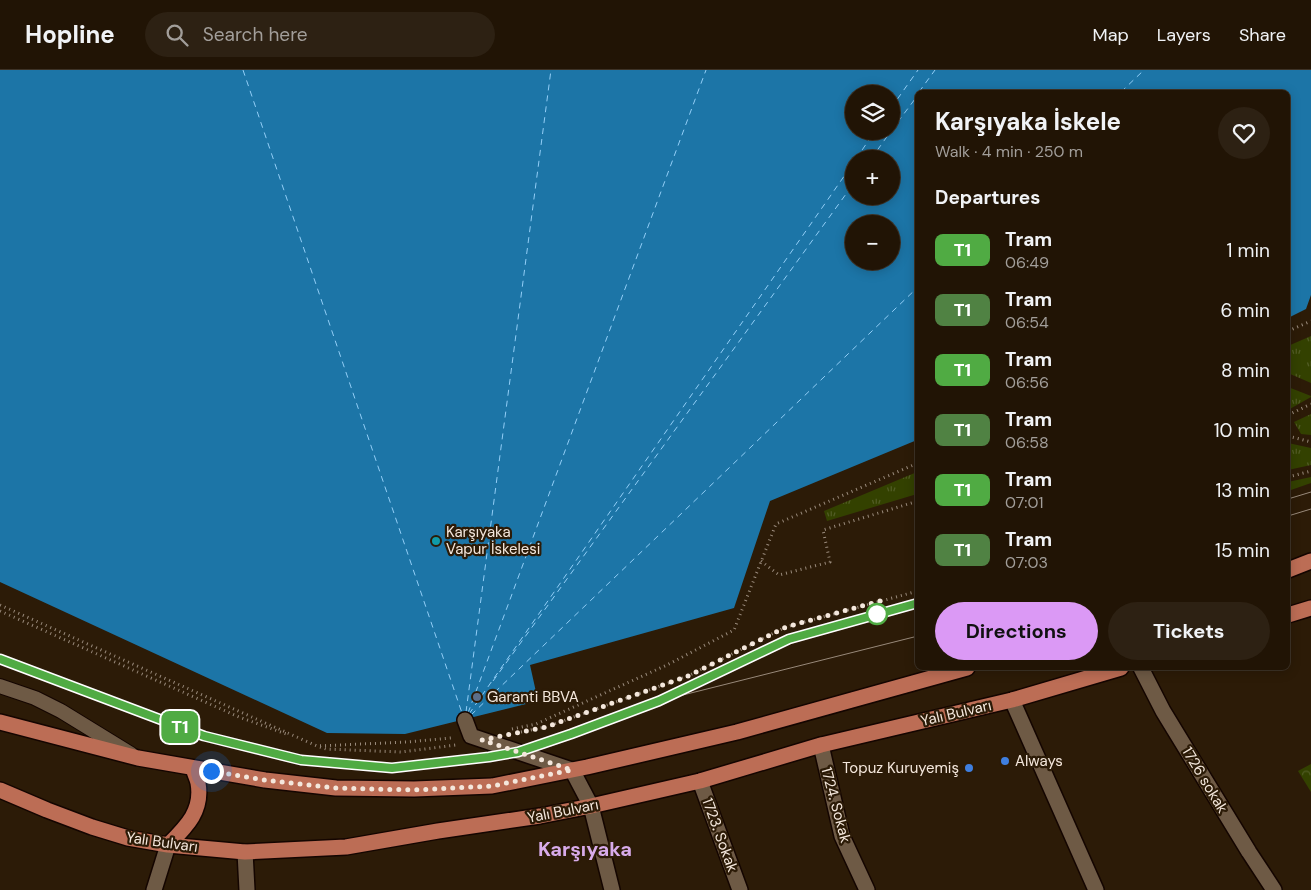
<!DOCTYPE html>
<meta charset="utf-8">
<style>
body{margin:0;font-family:"DM Sans",sans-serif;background:#2d2113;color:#f1f3f6;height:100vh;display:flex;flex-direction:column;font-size:19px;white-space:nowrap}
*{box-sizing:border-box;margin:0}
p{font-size:16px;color:#a29e9a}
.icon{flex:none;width:28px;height:28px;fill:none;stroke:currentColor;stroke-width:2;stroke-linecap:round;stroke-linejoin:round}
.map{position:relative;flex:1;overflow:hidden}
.side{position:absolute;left:915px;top:20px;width:375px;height:580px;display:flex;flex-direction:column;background:#211405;border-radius:8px;box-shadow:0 2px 12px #0003,0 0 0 1px #3e3327}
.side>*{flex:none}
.badge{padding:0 10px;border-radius:8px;font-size:18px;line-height:32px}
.buttons{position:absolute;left:845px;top:15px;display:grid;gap:10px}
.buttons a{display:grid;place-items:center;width:55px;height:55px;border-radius:50%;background:#211405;box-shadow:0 2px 12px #0003,0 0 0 1px #3e3327;font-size:25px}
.you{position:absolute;width:25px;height:25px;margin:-12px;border:4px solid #fff;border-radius:50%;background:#1a73e8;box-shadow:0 0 0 8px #1a73e833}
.map>.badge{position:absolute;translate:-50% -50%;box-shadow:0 0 0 2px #fff}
h2{padding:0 20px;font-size:19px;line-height:45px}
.round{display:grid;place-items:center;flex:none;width:52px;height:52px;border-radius:26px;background:#2d2113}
.headline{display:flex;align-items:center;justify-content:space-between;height:85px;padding:0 20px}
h1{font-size:24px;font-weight:700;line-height:38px}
.cta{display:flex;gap:10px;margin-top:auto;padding:10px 20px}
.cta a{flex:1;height:58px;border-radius:30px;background:#db99f5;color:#111;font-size:20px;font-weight:700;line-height:58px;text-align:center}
.cta a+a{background:#2d2113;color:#f1f3f6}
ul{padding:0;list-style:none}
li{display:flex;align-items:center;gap:15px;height:60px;padding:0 20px}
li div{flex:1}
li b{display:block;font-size:19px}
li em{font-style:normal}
li .badge{min-width:55px;font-weight:700;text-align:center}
header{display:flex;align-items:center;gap:30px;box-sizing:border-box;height:70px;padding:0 25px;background:#211405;border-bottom:1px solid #3e3327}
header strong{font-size:24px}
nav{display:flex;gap:28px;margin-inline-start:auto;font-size:18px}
.search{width:350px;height:45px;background:#2d2113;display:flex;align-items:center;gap:12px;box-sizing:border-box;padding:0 18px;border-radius:28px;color:#a29e9a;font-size:19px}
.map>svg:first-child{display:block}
</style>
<header>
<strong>Hopline</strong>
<div class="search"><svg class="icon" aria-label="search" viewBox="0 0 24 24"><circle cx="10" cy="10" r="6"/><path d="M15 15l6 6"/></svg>Search here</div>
<nav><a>Map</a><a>Layers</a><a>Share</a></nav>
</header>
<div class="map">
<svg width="1311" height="820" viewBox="0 0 1311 820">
<defs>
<pattern id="grass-tufts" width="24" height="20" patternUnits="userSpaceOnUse" patternTransform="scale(1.25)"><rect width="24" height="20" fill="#334100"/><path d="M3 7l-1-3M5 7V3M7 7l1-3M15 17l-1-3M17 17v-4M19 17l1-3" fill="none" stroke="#515c25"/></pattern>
<pattern id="park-crowns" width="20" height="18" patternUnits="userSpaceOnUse" patternTransform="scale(1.25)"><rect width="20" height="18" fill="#334100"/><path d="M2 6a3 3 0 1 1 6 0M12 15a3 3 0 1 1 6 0" fill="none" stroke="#515c25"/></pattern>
</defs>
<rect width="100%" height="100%" fill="#2c1b07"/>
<path fill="url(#grass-tufts)" d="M1311 266V313L1288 303V276Z
M1288 317 1311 326V327L1288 340Z
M1311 344V365L1301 364 1294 352Z
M1288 373 1311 378V395L1288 400Z
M917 402V424L827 451 824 441Z
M1311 407V413L1288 421V412Z"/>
<path fill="url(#park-crowns)" d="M1311 694V722L1298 701Z"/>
<path fill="#1c75a7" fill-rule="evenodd" d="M0 0H1311V225L1306 239 1288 248V22H918L917 370 770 431 734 538 530 595 538 631 405 664 327 663 0 512ZM854 24H891V61H854ZM854 89H891V126H854ZM854 154H891V191H854Z"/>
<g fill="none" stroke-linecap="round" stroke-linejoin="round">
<path stroke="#92cef7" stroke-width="1" stroke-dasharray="6 5" stroke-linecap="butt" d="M243 0 462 643
M919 22 935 0
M1121 22 1144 0
M891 38 918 0
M891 61 918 25
M856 89 875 61
M871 89 891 61
M493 611 854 113
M466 642 551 0
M468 643 706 0
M469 644 854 92
M471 645 918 217"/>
<defs>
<path id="lane" d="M0 616 35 628 61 641 131 684"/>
<path id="street" d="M1141 598 1163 641 1249 782 1274 820
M1012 630 1096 820
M465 650 471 666 572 700 591 736 612 820
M821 675 842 766 867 820
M700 711 740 820
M245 782 247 820
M154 820 168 775"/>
<path id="primary" d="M1288 500 1311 491
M1288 545 1311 538
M0 652 138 688 265 710 336 718 414 719 492 716 587 697 737 662 967 598
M0 720 47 740 92 757 128 768 168 775 245 782 346 777 438 761 540 746 591 736 700 711 821 675 1012 630 1121 598
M168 775C186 757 203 741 198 713 197 708 194 703 193 698"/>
</defs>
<use href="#lane" stroke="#140500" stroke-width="16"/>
<use href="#street" stroke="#140500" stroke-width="18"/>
<use href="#primary" stroke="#140500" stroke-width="18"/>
<path stroke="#9a8b7c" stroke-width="3" stroke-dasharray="1 4" stroke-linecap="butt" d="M1288 261 1311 251
M1288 345 1311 334
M1288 366 1311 372
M1288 407 1311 401
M761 491 779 505 830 492 823 460 918 431
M0 535 317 676 407 672 451 668
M0 541 239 647 289 665
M512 659 536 654 667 595 734 560 776 454 918 393
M521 662 546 657 688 606 786 557 918 521
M320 677 326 679 401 682 456 675"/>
<use href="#lane" stroke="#6e5a45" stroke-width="14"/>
<use href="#street" stroke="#6e5a45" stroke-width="15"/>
<use href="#primary" stroke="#bc6d55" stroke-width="15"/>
<path stroke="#98897a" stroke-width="1" d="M1288 429 1311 422
M1288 446 1311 439
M0 589 204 666 301 690 392 698 489 687 518 682 571 664 659 631 789 569 918 533
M683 625 918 566"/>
</g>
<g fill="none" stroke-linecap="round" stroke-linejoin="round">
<defs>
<path id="line" d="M0 589 204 666 301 690 392 698 489 687 518 682 571 664 659 631 789 569 918 533"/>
</defs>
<use href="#line" stroke="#fff" stroke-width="11"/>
<use href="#line" stroke="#50ab43" stroke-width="8"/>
<path stroke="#f4e7dc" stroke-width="5" stroke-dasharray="0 9" d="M211 701 265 710 336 718 414 720 492 716 572 700 482 670 546 657 688 606 786 557 880 531 877 544"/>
</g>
<circle fill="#0f9aa8" stroke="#2c1b07" stroke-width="2" cx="436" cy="471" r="5"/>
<circle fill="#fff" stroke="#50ab43" stroke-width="2.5" cx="877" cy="544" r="10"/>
<circle fill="#5c6f8a" stroke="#2c1b07" stroke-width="2" cx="477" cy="627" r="5"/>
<g fill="#3f7fe0" stroke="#2c1b07" stroke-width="2">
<circle cx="1005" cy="691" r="5"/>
<circle cx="969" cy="698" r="5"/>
</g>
<g text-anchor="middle" stroke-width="4.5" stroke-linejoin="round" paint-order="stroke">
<g font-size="15" fill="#f4e7dc" stroke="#2c1b07" text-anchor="start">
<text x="446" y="467">Karşıyaka<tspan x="446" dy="17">Vapur İskelesi</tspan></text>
<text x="487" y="632">Garanti BBVA</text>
<text x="1015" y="696">Always</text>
<text x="959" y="703" text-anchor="end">Topuz Kuruyemiş</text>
</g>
<g font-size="15" fill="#f4e7dc" stroke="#2c1b07">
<text transform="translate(956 643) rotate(-13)" y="5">Yalı Bulvarı</text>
<text transform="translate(1205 710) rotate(59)" y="5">1726 sokak</text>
<text transform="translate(836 735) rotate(75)" y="5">1724. Sokak</text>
<text transform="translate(563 741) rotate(-11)" y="5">Yalı Bulvarı</text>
<text transform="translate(720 765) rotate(70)" y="5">1723. Sokak</text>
<text transform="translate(162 772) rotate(8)" y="5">Yalı Bulvarı</text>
</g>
<g font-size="20" font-weight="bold" fill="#d8abea" stroke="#2c1b07">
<text x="585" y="786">Karşıyaka</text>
</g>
</g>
</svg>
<div class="buttons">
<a><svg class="icon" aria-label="layers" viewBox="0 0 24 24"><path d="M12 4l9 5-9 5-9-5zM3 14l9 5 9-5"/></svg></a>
<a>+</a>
<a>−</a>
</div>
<div class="you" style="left:211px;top:701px"></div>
<b class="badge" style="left:180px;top:657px;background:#50ab43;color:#fff">T1</b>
<section class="side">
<div class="headline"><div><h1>Karşıyaka İskele</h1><p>Walk · 4 min · 250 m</p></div><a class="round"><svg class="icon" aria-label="heart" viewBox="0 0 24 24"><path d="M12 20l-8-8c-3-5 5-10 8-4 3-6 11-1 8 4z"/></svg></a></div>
<h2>Departures</h2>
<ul>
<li><span class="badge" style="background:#50ab43;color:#fff">T1</span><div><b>Tram</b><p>06:49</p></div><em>1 min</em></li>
<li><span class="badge" style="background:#508243;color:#fff">T1</span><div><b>Tram</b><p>06:54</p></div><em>6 min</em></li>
<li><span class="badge" style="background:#50ab43;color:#fff">T1</span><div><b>Tram</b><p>06:56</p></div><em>8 min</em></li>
<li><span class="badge" style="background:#508243;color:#fff">T1</span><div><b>Tram</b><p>06:58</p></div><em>10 min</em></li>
<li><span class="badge" style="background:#50ab43;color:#fff">T1</span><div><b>Tram</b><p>07:01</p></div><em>13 min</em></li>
<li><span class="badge" style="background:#508243;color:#fff">T1</span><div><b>Tram</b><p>07:03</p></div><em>15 min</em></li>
</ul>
<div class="cta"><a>Directions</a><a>Tickets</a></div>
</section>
</div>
